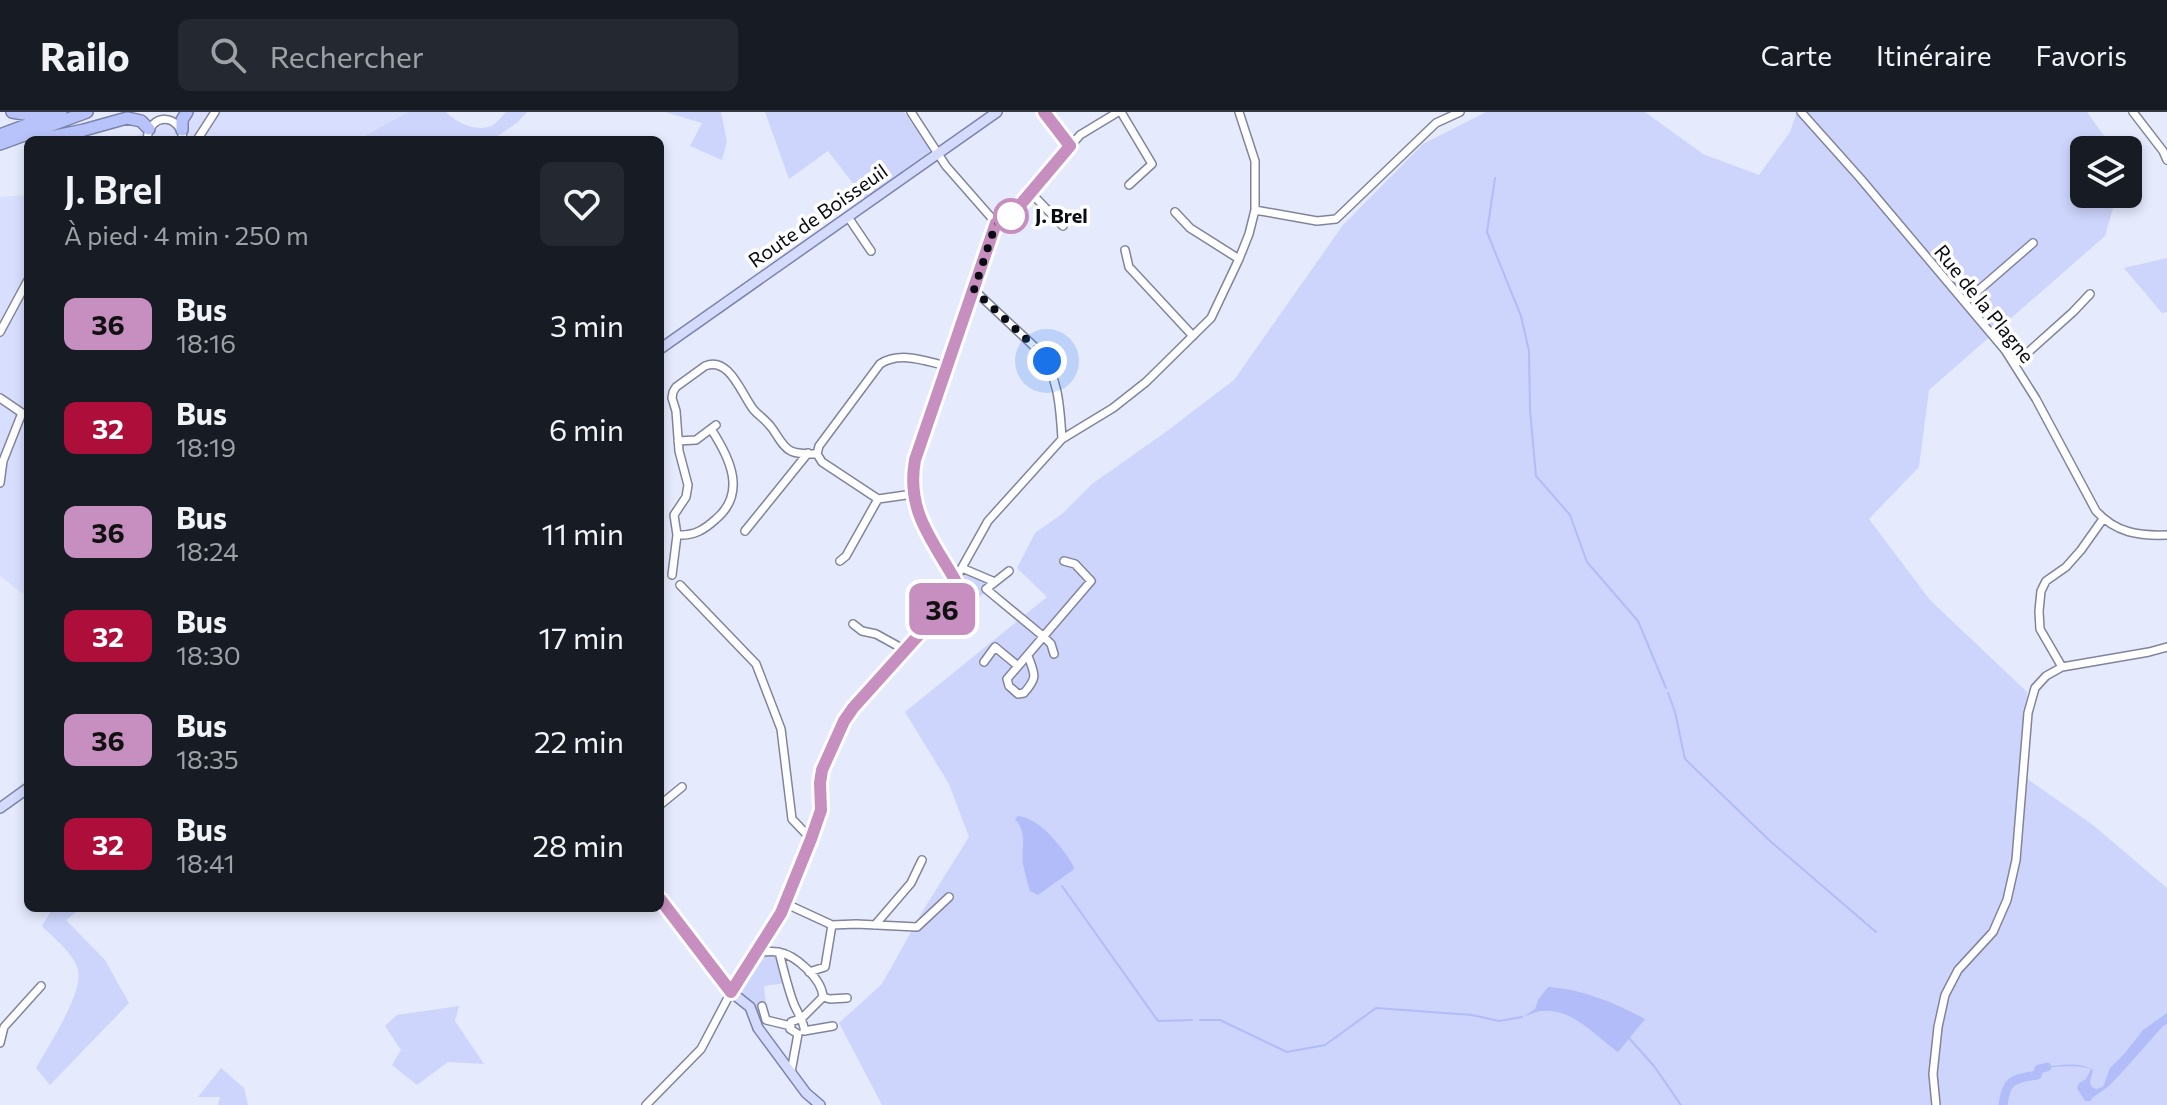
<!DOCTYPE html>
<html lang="fr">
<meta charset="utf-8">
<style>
body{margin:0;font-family:Commissioner,sans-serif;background:#242831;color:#f1f3f6;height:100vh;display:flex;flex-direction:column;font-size:30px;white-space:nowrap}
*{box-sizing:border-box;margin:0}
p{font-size:26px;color:#9ea1a6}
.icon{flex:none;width:44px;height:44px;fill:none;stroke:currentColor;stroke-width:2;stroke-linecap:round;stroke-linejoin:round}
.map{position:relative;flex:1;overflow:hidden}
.sheet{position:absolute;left:24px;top:24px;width:640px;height:776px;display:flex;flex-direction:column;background:#171b24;border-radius:12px;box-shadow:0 4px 12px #0003}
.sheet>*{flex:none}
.badge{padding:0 16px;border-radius:12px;font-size:28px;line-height:52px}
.controls{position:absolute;left:2070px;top:24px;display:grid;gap:16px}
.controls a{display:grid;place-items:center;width:72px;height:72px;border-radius:12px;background:#171b24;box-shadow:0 4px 12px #0003;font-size:40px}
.you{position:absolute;width:40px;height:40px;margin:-20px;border:6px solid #fff;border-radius:50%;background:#1a73e8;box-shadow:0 0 0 12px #1a73e833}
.map>.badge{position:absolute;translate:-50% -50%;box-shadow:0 0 0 4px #fff}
.round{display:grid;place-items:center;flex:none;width:84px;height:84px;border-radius:12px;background:#242831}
.summary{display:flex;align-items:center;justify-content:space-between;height:136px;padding:0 40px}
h1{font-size:38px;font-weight:600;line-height:60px}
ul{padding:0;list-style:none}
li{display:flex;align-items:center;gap:24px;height:104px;padding:0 40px}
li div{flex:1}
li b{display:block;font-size:30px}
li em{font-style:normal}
li .badge{min-width:88px;font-weight:700;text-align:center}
header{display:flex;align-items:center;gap:48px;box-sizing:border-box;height:112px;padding:0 40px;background:#171b24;border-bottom:2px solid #363941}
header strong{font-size:38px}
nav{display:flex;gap:44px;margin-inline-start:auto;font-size:28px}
.search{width:560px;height:72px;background:#242831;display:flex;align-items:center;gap:20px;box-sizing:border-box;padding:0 28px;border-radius:12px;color:#9ea1a6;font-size:30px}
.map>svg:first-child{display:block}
</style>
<header>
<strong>Railo</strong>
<div class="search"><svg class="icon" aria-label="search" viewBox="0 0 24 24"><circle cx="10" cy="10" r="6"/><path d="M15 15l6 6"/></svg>Rechercher</div>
<nav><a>Carte</a><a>Itinéraire</a><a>Favoris</a></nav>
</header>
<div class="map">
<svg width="2167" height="993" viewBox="0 0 2167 993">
<rect width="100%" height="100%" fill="#e5eafd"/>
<path fill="#d8defe" d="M191 0H408L357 28H127Z
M28 83V486L0 464V85Z"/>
<path fill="#cdd5fd" d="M408 0H446C457 11 475 20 491 14 496 12 502 4 506 0H527L518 10 492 28H357Z
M665 0H721L727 30 722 48 690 34 702 11Z
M765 0H904C913 14 924 24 930 39L865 87 828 39 789 67Z
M1486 0H1645L1703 42 1759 63 1790 20 1797 0H2087L2109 31 2111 38H2084V82H2117L2105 124 1929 278 1919 355 1869 407 1930 488 2027 580 2023 664 2093 713 2167 776V993H882L839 911 882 872 922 800 969 725 949 672 905 600 1047 485 1017 456 1035 421 1062 402 1092 372 1163 322 1234 268 1343 113 1423 32Z
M2167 146V200L2162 201 2124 156Z
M970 462 994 473 953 507 942 502 964 463Z
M53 796H81L66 808 105 848 129 891 50 973 36 956C48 935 84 880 78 858 74 841 53 826 42 814Z
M775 843 778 845 786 871 764 874 766 892 760 894 763 912H759L737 881V877L748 861 750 862 761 844Z
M459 894 455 909 484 952 448 950 417 973 392 953 401 938 385 914 397 903Z
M221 956 244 976 248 993H218L220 985H198Z"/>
<path fill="#b1bcf8" d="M1018 704C1040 706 1064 737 1074 755L1073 758 1038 783 1030 779C1027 770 1025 761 1023 752 1021 734 1028 722 1015 707Z
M1548 875C1583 877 1614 891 1645 907L1618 940C1595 924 1572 895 1541 899 1535 900 1528 903 1523 905L1535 897 1538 888Z
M2167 901V912L2163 914 2124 958 2109 974 2092 986 2091 989H2085L2077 976 2079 971 2086 967 2091 957C2079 953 2055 954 2042 957L2041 966C2022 966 2004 967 2007 991L2003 993C2006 967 2014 967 2037 963L2041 956C2057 953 2080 949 2093 958L2090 970 2092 975 2096 977 2103 975 2110 956 2125 941 2143 918Z"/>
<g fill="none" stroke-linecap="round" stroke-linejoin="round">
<path stroke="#b1bcf8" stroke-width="2" d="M1495 66 1487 120 1521 204 1529 239 1530 298 1536 364 1570 403 1587 450 1638 509 1666 576
M1668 581 1675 600 1685 647 1769 728 1876 820
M1062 774 1158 909 1192 908
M1200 908H1220L1287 940 1325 933 1376 896 1472 903 1499 909 1522 905
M1628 925 1654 954 1681 993"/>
<path stroke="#b1bcf8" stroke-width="9" d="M2003 993C2006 967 2014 967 2037 963L2039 957 2047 955"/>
<defs>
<path id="minor" d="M911 0 946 54 996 111
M1044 0 1070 34
M1121 0 1152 52 1129 73
M1801 0 1860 66 2005 238 2036 287 2096 399C2116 421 2139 424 2167 423
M2133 0 2163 39 2167 48
M147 28C149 0 181 1 183 28
M197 28 215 0
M1031 81 1063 114
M1255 98 1317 109 1336 107 1436 11 1460 0
M1175 100 1190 116 1239 147
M848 105 871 139
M1125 138 1129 155 1193 224
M974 178 1039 239C1059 265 1060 296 1062 327
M1965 190 2033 131
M0 220 28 168
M2015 252 2073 200 2090 182
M0 286 22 301
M678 329 696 328 716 313
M0 371 3 349 22 301
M913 382 878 387 822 350 817 342 819 334 880 252C900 239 925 249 947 254
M745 419 808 341
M677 423C694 424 704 418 716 407 747 381 730 346 711 317
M840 449 846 444 878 387
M962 456 995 470 1009 459
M672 463 677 423 674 403 686 385 688 373 679 339 676 299 672 286 673 280 676 275 705 254C729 244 741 281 753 297 758 303 766 308 771 315 777 322 782 335 791 339 799 343 809 341 817 342
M955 468C939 440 913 407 912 374 912 365 913 357 915 348L996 111 1010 105 1080 23 1118 0
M995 470 986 477 1044 525 1051 532 1054 542
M680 473 756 552 781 617 792 707 811 727
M853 512 862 519 876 522 905 538
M1028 544C1035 563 1038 565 1024 581L1018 582 1009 574 1007 567 1091 469 1075 452 1064 449
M984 550 995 535 1018 554
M2062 555 2040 517 2039 499 2041 479 2046 469 2066 455 2081 438 2103 407
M660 693 682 675
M784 794 793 795 832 813 856 812 917 815 949 785
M875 813 911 771 922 748
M758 840C765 840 772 839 778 840 796 843 822 867 823 885
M779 840C783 856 787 872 792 887 796 900 802 904 805 919
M809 860 825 855 832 813
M823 885 830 887 847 886
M762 894 766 908 791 914
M804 919 833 914
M798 922 790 917 791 910 802 906 823 885
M0 931 4 915 41 874
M791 960 798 922
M646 993 701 937 731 880 781 801 811 727 821 698 820 671 822 658 844 609 853 596 943 496 955 468 988 409 1062 327 1113 296 1146 270 1211 206 1239 147 1249 122 1255 98V49L1239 0
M1936 993 1933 962 1938 915 1945 883 1958 858 1993 820 2007 788 2016 748 2028 601 2035 576 2046 564 2062 555 2149 540 2167 535"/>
<path id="major" d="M660 237 997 0
M0 696 28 676
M660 787 731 880 750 895 758 916 806 981 820 993"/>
<path id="highway" d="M12 0 24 2 42 0
M182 18V8L187 0
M0 23 61 0
M36 28 84 18 127 6 141 9 149 17
M0 32 87 0"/>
</defs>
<use href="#minor" stroke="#80859b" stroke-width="10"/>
<use href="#major" stroke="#7b83aa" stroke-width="12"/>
<use href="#highway" stroke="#7b83aa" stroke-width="14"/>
<use href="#minor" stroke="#fff" stroke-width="7"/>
<use href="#major" stroke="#d4dbfd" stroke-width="9"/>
<use href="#highway" stroke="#b8c3fb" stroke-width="11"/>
</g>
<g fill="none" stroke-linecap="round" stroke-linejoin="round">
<defs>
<path id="line" d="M660 787 731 880 781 801 811 727 821 698 820 671 822 658 844 609 853 596 943 496 955 468C931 426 906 398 915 348L996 111 1010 105 1070 34 1044 0"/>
</defs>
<use href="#line" stroke="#fff" stroke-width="18"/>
<use href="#line" stroke="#c78fbf" stroke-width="12"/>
<path stroke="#0a0c13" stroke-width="8" stroke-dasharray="0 14.4" d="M1011 104 996 111 974 178 1039 239 1047 249"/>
</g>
<circle fill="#fff" stroke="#c78fbf" stroke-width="4" cx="1011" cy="104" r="16"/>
<g text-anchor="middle" stroke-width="7" stroke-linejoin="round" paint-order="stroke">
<g font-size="20" fill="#0a0c13" stroke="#fff">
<text transform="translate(818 104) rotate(-35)" y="7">Route de Boisseuil</text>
<text transform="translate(1984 192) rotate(51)" y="7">Rue de la Plagne</text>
</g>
<g font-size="20" font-weight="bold" fill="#0a0c13" stroke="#fff" text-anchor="start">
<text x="1035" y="111">J. Brel</text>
</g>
</g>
</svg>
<div class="controls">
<a><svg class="icon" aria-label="layers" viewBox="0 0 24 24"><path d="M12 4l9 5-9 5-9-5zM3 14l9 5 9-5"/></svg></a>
</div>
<div class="you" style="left:1047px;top:249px"></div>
<b class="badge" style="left:942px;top:497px;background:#c78fbf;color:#111">36</b>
<section class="sheet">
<div class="summary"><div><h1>J. Brel</h1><p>À pied · 4 min · 250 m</p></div><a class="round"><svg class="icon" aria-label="heart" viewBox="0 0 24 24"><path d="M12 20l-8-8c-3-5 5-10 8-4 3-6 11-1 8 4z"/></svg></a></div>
<ul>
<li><span class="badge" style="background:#c78fbf;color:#111">36</span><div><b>Bus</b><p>18:16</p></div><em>3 min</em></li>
<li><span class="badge" style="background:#ad0e3a;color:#fff">32</span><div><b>Bus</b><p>18:19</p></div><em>6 min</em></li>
<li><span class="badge" style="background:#c78fbf;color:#111">36</span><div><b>Bus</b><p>18:24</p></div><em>11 min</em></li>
<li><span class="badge" style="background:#ad0e3a;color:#fff">32</span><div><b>Bus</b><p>18:30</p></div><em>17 min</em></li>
<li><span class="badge" style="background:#c78fbf;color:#111">36</span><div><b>Bus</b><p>18:35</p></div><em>22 min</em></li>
<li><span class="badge" style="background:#ad0e3a;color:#fff">32</span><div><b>Bus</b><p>18:41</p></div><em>28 min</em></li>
</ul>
</section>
</div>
